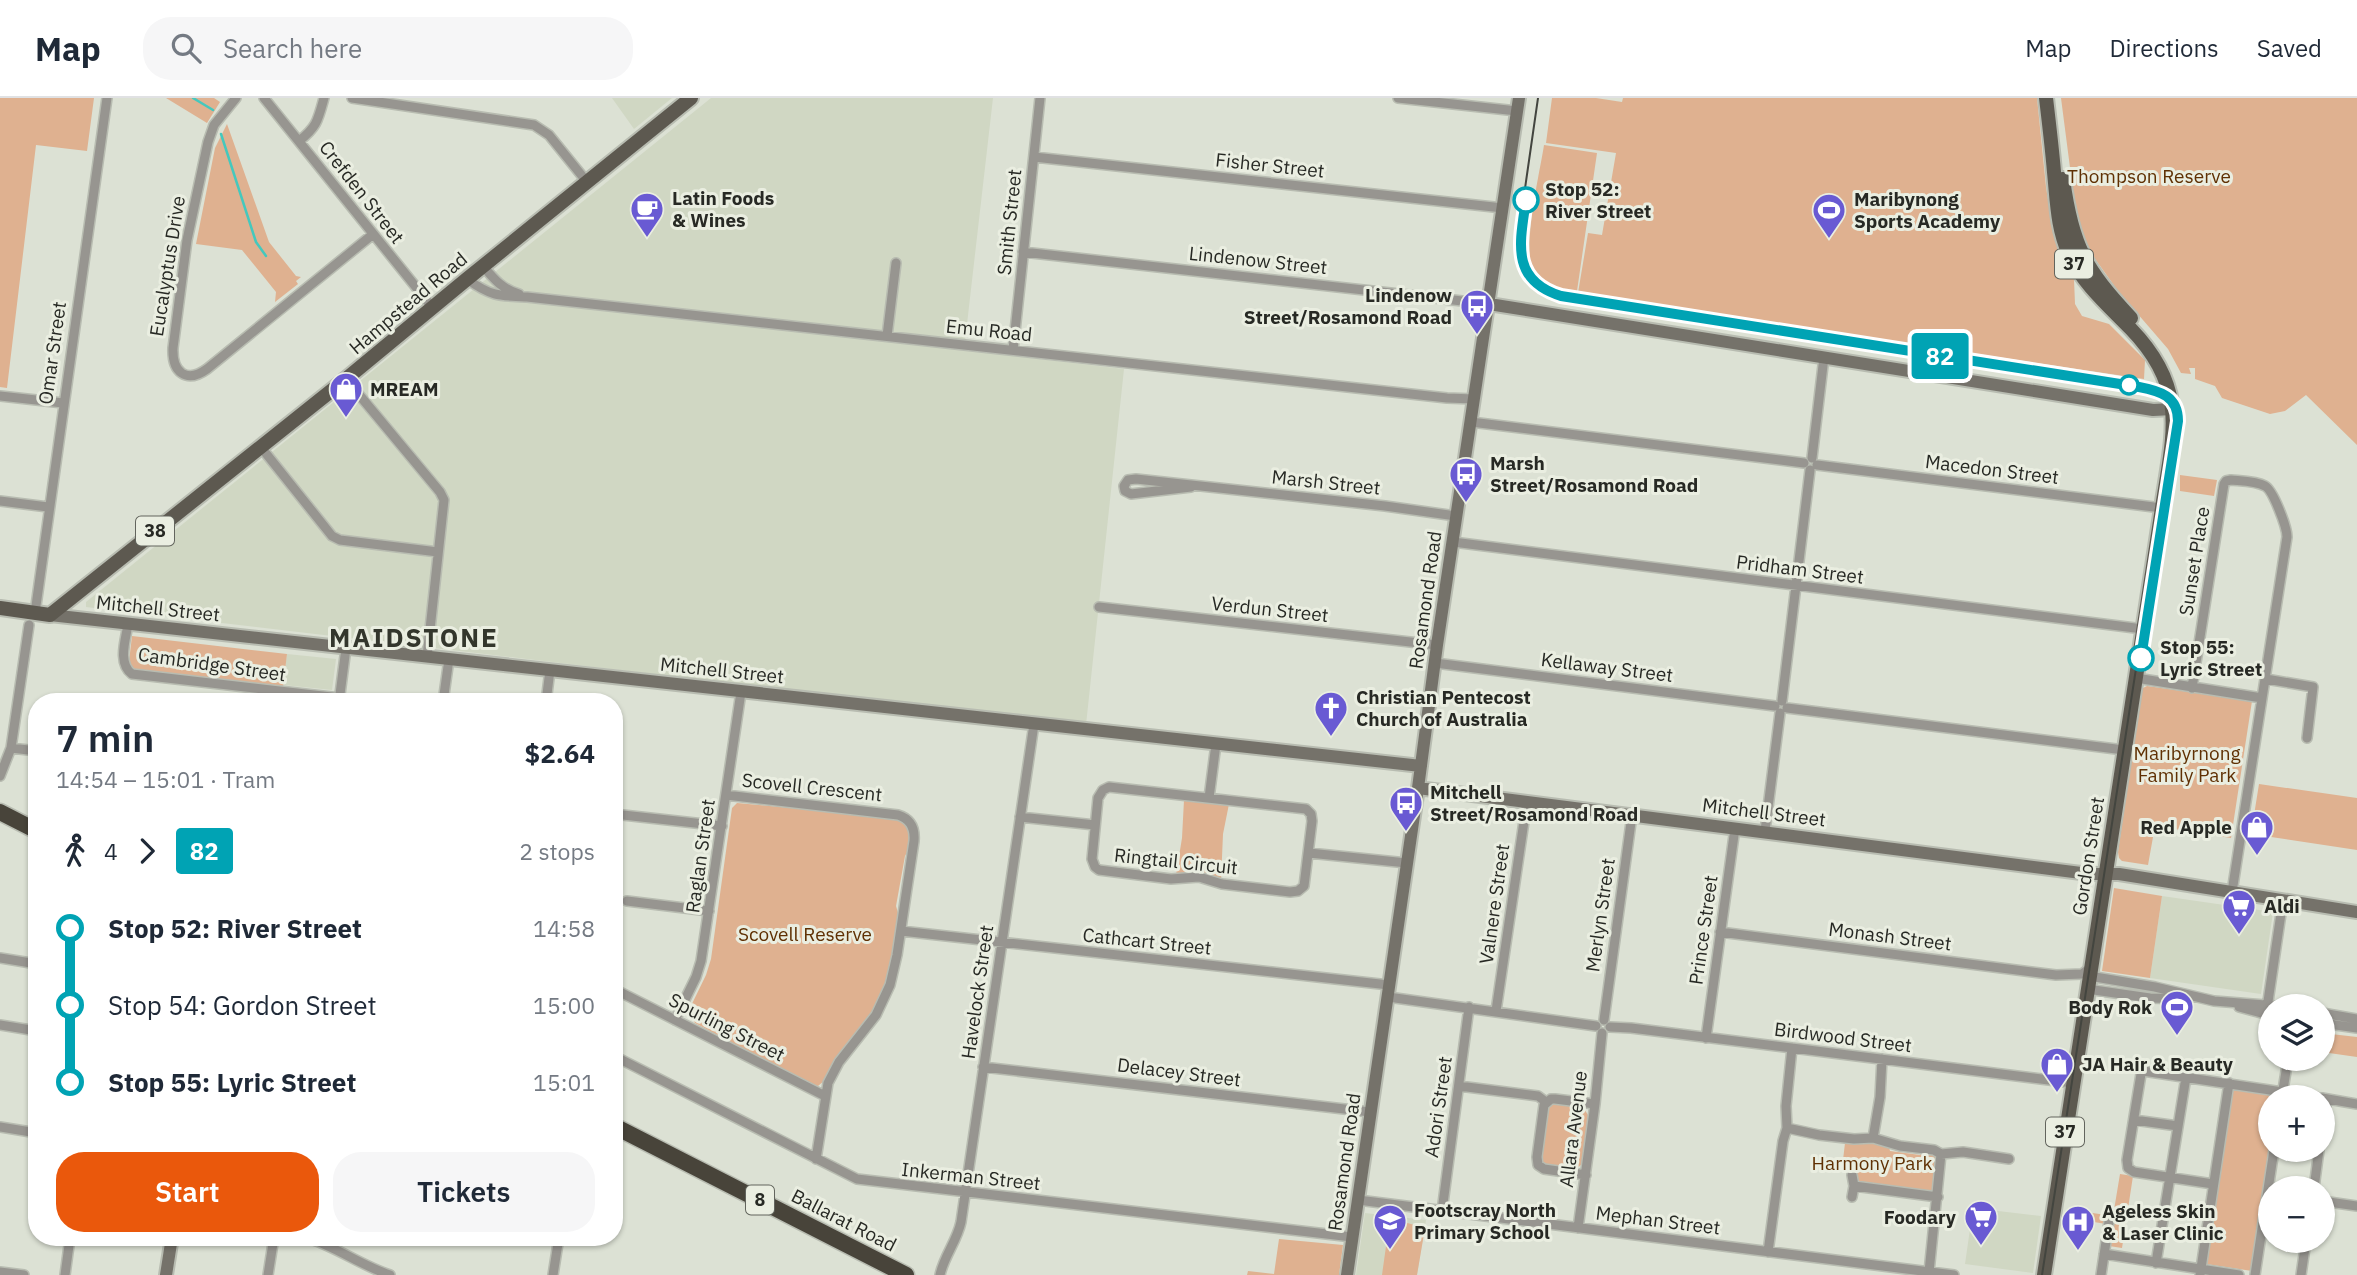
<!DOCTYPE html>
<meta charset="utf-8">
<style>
body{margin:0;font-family:"IBM Plex Sans",sans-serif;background:#f6f6f7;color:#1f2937;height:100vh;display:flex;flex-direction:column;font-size:26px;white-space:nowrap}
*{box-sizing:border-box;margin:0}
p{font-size:23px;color:#747a83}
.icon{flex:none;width:38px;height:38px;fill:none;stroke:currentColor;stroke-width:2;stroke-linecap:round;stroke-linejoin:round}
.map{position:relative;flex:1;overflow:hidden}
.drawer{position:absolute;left:28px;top:595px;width:595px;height:553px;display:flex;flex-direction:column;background:#fff;border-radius:28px;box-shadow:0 2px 5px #0004}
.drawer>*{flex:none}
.badge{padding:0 14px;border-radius:5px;font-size:24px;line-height:46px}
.buttons{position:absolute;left:2258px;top:896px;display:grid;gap:14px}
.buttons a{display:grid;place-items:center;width:77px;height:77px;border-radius:50%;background:#fff;box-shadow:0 2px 5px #0004;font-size:35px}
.map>.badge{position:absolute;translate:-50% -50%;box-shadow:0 0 0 4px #fff}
.legs{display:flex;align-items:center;gap:10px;height:77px;padding:0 28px;font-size:23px}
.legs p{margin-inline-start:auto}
.headline{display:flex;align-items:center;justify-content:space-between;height:119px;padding:0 28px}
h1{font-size:38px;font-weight:600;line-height:52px}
.cta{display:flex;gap:14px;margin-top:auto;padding:14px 28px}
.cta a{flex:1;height:80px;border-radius:28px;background:#ea580c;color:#fff;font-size:28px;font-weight:600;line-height:80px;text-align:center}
.cta a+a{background:#f6f6f7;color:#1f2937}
ul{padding:0 28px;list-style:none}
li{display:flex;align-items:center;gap:24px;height:77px;font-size:26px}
li i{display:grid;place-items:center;width:10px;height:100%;margin:0 9px;background:currentColor}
li i::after{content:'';width:18px;height:18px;margin:-9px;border:5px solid;border-radius:50%;background:#fff}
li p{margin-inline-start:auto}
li:first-child i{background:linear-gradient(#0000 50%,currentColor 0)}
li:last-child i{background:linear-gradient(currentColor 50%,#0000 0)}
header{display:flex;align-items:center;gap:42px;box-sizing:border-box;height:98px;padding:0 35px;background:#fff;border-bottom:2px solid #e0e1e3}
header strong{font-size:33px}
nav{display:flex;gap:38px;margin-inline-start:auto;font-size:24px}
.search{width:490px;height:63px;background:#f6f6f7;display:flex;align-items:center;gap:18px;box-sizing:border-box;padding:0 24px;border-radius:28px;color:#747a83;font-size:26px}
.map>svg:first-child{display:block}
</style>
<header>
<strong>Map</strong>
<div class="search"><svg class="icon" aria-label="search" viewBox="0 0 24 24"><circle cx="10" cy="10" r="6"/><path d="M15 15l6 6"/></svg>Search here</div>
<nav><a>Map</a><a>Directions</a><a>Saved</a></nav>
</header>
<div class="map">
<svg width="2357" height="1177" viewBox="0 0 2357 1177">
<rect width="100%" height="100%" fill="#dce1d4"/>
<path fill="#d0d7c3" d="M612 0H672L634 31Z
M711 0H993L964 252 1124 271 1086 627 86 509V504Z
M287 556 336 561 332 592 283 587Z
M2162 798 2273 814 2261 896 2150 880Z
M1973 1110 2041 1118 2033 1175 1965 1166Z
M1365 1115 1426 1122 1417 1177H1356Z"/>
<path fill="#dfb190" d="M0 0H94L87 53 36 47 7 290 0 289Z
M166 0H214L220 4 207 25Z
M1552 0H1596L1622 4 1623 0H2037L2046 89 2053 133 2074 181 2075 206 2082 218 2109 226 2145 262 2144 281 1593 198 1592 195H1578L1588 135 1602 137 1616 55 1546 45Z
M2061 0H2357V347L2306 297 2285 313 2270 316 2222 300 2215 288 2195 281V270H2189L2191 276 2181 275 2168 251 2118 193 2088 151 2076 116Z
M227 26 269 144 296 178 301 179 296 183 298 186 275 204 276 194 242 152 196 146 215 50Z
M1544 47 1597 55 1577 193C1563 192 1546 190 1536 180 1519 161 1540 74 1544 47Z
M2180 377 2217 382 2214 398 2180 393Z
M132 538 287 556 283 589 128 572Z
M2147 588 2252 603 2231 740 2155 728 2148 767 2122 763 2119 760 2118 754 2141 594 2143 590Z
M2259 686 2357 700V752L2251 736Z
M1184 702 1229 706 1223 736 1221 782 1176 777 1182 740Z
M737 705 896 720C912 728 914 743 905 758L896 808 899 818 894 854 887 886 871 919 841 954 825 982 818 988 809 986 695 925 690 918 689 912 706 877 711 861 732 710Z
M2114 790 2162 798 2150 880 2102 873Z
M2322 935 2357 939V959L2322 954Z
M2232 990 2278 996 2277 999H2270V1051L2252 1173 2206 1166Z
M1556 1005 1583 1009 1588 1017 1582 1066 1575 1072 1546 1069 1541 1062 1548 1008Z
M1874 1044 1889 1049 1890 1053 1920 1057 1922 1054 1931 1055 1937 1060 1938 1066 1935 1067V1090L1931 1094 1857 1085 1851 1074V1064L1843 1062 1845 1045Z
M2120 1076 2133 1078 2122 1150 2109 1148 2112 1127 2070 1120 2072 1112 2113 1118Z
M1390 1120 1425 1130 1417 1177H1382Z
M1279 1141 1343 1147 1339 1177H1247L1248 1173 1274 1176Z"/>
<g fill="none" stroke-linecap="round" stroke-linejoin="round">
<path stroke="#45c8bd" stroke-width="2.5" d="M193 0 213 12
M221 36 256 144 266 158"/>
<defs>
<path id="street" d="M236 0 214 27 208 44 187 142 173 250C172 274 186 286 207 271L372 137
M264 0 432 209
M352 0 534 27 549 37 587 84
M1398 0 1517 13
M299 43C317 29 318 22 324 0
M1034 59 1503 110
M1023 154 1489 206
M483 168C494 181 502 191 519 196
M467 181C490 198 499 198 527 199L1447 300 1474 301
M887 238 896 165
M1013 252 1040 0
M346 281 440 394 444 402 427 559
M0 298 63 305
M1471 324 1804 365
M260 348 332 438 340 442 438 454
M1812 360 1824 259
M1817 367 2162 410
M1191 389 1131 396 1125 393 1124 388 1128 382 1136 381 1385 408 1456 418
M0 403 48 409
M1453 444 2143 531
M1099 509 1437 547
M35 515 107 0
M128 526C126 541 117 565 132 576L340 600
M1435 565 1775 608
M2136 580 2262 600
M2266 581 2313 589 2307 640
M2192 590 2224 386 2226 383 2231 382C2241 383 2256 383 2265 388 2273 392 2287 429 2287 439L2232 794
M1782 603 1810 372
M339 604 346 550
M443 604 449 561
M546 604 550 572
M1787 610 2124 652
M11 650 37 653
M0 678 11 650 29 527
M1109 689 1306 711 1311 716 1312 723 1304 788 1298 793 1290 794 1222 786 1199 779 1171 781 1099 772 1095 769 1092 761 1098 700 1103 692Z
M726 697 898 717C911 721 915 731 914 743L897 857 890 887 876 917 839 964 828 985 816 1061
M1209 700 1216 646
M614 716 722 728
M1020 719 1095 727
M1765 733 1780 615
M1309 755 1407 765
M627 803 709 813
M901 833 1389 887
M1720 834 2056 877 2082 876 2090 870
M0 860 37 866
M2089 878 2155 889 2214 903 2278 908
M614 891 825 998
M2087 891 2150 900 2188 901
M1388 899 1596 928
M2239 909 2269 917
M1496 913 1527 703
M2322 915 2357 921
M2266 917 2283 802
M675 922 696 879 701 863 741 594
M1604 922 1632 717
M2322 925 2357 930
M0 927 37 933
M1610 929 1631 930 2073 985
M1706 940 1735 730
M1792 950 1786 1008 1787 1030 1819 1037 1854 1041 1873 1040 1900 1048 1934 1052 1941 1056 1963 1054 2009 1061
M614 958 857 1081 1352 1139
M983 969 1370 1014
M1459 988 1538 998 1546 1004
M2282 998 2288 961
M2322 1000 2357 1006
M2134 1022 2178 1028
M0 1029 37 1035
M2322 1032 2327 1001
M1873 1040 1880 999 1882 961
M1586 1077 1544 1071 1538 1067 1537 1059 1544 1007 1551 1001H1555L1595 1006
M1852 1077 1854 1088 1852 1099
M2213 1086 2134 1074 2128 1070 2127 1062 2141 976 2143 973 2316 999
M1854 1088 1938 1099
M2314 1090 2319 1052
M1358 1102 1954 1177
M2322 1103 2357 1108
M1442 1113 1469 909
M1578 1130 1595 1006 1602 935
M305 1139C335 1148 360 1167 390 1177
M1768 1154 1783 1043 1787 1030
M2104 1156 2239 1177
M2156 1165 2186 979
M0 1174 24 1177
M1929 1174 1941 1056
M65 1177 70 1140
M268 1177 274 1139
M553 1177 559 1139
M940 1177C944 1158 957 1143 961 1124L1034 626
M2101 1177 2109 1124
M2200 1177 2229 985
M2255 1177 2274 1052
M2301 1177 2306 1143"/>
<path id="secondary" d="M1489 206 2153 312 2173 311
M50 517 1421 668
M1418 690 2089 776H2119L2357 814
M166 1177 172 1139
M1347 1177 1418 690 1437 547 1519 0"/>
<path id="primary" d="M2063 81C2072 148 2085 171 2131 220
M0 510 50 517 346 281 467 181 691 0
M2044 1177 2162 410C2173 336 2189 291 2131 231 2108 207 2085 188 2070 158 2057 131 2057 103 2054 74 2052 50 2049 25 2046 0"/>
<path id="highway" d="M0 714 37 733
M614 1028 906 1177"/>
</defs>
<use href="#street" stroke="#b8bcb1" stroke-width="12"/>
<use href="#secondary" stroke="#b8bcb1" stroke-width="16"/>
<use href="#primary" stroke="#b8bcb1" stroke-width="18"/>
<use href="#highway" stroke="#b8bcb1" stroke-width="19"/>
<use href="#street" stroke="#979590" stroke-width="9"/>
<use href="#secondary" stroke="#75726a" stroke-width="12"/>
<use href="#primary" stroke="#5d5950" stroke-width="14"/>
<use href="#highway" stroke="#48443a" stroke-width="16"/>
<path stroke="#43453f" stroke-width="2" d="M1538 0 1516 153C1518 182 1537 197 1564 202L2142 294C2164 298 2175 309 2173 332L2042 1177"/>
</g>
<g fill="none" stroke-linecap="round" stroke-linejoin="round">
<defs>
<path id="line-1" d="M1526 102C1520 144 1510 182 1561 198L2139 289C2160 293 2178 298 2178 323L2141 560"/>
</defs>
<use href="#line-1" stroke="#fff" stroke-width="16"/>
<use href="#line-1" stroke="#00a3b4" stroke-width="10"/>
</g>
<defs>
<symbol id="cafe-pin" viewBox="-11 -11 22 30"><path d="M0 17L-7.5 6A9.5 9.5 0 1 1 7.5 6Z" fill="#695ad3" stroke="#eaeee1"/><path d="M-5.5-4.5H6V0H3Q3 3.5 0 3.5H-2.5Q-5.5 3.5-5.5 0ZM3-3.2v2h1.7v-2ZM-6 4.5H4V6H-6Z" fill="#fff"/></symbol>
<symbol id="stadium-pin" viewBox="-11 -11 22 30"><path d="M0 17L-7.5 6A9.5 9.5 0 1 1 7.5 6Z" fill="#695ad3" stroke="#eaeee1"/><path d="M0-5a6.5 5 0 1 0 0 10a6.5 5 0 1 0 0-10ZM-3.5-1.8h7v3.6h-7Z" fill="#fff"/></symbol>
<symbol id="bus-pin" viewBox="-11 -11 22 30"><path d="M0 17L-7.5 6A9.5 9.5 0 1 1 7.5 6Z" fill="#695ad3" stroke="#eaeee1"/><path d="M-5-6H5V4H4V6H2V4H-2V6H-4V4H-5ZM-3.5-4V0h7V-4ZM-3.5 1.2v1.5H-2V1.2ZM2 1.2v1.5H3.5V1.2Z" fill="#fff"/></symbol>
<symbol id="shop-pin" viewBox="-11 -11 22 30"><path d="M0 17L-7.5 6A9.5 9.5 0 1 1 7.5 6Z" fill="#695ad3" stroke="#eaeee1"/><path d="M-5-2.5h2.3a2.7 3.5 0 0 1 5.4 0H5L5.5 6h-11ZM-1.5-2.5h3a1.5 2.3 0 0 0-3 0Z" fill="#fff"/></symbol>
<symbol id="church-pin" viewBox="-11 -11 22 30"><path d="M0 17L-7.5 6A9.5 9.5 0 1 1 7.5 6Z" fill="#695ad3" stroke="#eaeee1"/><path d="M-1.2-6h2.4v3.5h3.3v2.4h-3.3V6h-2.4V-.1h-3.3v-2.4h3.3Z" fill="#fff"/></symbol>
<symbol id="supermarket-pin" viewBox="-11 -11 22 30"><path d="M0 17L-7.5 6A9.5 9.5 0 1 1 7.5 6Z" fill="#695ad3" stroke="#eaeee1"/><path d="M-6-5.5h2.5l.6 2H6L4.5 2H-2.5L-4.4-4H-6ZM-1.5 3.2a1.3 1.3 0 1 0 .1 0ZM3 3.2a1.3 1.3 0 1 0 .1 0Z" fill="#fff"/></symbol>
<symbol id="school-pin" viewBox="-11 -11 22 30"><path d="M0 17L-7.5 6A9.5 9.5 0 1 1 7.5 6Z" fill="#695ad3" stroke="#eaeee1"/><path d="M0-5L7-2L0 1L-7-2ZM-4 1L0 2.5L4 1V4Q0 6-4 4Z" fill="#fff"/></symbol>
<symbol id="hospital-pin" viewBox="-11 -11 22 30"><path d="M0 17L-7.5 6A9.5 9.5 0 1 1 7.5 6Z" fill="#695ad3" stroke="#eaeee1"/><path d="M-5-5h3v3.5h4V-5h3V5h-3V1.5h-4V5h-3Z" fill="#fff"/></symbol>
</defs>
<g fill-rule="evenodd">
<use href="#cafe-pin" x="628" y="92" width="38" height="52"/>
<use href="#stadium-pin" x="1810" y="93" width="38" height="52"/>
<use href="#bus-pin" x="1458" y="189" width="38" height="52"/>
<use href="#shop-pin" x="327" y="272" width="38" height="52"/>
<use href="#bus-pin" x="1447" y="357" width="38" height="52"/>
<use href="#church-pin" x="1312" y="591" width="38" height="52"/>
<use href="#bus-pin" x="1387" y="686" width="38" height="52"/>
<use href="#shop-pin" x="2238" y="710" width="38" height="52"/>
<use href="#supermarket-pin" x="2220" y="789" width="38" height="52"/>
<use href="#stadium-pin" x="2158" y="890" width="38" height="52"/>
<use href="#shop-pin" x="2038" y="947" width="38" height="52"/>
<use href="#supermarket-pin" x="1962" y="1100" width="38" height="52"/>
<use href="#school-pin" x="1371" y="1104" width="38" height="52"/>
<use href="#hospital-pin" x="2059" y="1105" width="38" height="52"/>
</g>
<g fill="#fff" stroke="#00a3b4" stroke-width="3.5">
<circle cx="1526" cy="102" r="12"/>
<circle cx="2129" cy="287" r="9"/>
<circle cx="2141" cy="560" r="12"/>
</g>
<g text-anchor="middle" stroke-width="6" stroke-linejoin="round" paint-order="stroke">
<g fill="#eaeee1" stroke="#62645d" stroke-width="2">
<rect x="2055" y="151.5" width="38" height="29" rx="5"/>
<rect x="136" y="418.5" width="38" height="29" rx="5"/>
<rect x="2046" y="1019.5" width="38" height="29" rx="5"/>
<rect x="746" y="1087.5" width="28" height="29" rx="5"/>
</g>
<g font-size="18" font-weight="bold" fill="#272924">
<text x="2074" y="172">37</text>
<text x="155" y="439">38</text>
<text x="2065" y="1040">37</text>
<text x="760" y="1108">8</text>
</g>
<g font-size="19" fill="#272924" stroke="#eaeee1">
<text transform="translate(1270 67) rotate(6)" y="7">Fisher Street</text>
<text transform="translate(362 94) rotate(52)" y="7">Crefden Street</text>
<text transform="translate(1009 124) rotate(-84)" y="7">Smith Street</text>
<text transform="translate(1258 162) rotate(6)" y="7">Lindenow Street</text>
<text transform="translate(167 168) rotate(-81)" y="7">Eucalyptus Drive</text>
<text transform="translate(408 205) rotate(-40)" y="7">Hampstead Road</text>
<text transform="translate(989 232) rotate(6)" y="7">Emu Road</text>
<text transform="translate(52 255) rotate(-82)" y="7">Omar Street</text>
<text transform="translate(1992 371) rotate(7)" y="7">Macedon Street</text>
<text transform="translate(1326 384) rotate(6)" y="7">Marsh Street</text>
<text transform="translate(2194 463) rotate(-81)" y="7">Sunset Place</text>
<text transform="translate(1800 471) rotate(7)" y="7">Pridham Street</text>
<text transform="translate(1425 502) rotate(-82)" y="7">Rosamond Road</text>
<text transform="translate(158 510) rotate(6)" y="7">Mitchell Street</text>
<text transform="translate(1270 511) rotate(6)" y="7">Verdun Street</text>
<text transform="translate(212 566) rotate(8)" y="7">Cambridge Street</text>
<text transform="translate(1607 569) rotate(7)" y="7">Kellaway Street</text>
<text transform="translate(722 572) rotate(6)" y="7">Mitchell Street</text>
<text transform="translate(812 689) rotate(6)" y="7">Scovell Crescent</text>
<text transform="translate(1764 714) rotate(7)" y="7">Mitchell Street</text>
<text transform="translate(700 758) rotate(-82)" y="7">Raglan Street</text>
<text transform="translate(2088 758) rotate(-81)" y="7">Gordon Street</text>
<text transform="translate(1176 763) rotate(6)" y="7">Ringtail Circuit</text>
<text transform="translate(1494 806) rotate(-82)" y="7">Valnere Street</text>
<text transform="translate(1600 817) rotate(-82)" y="7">Merlyn Street</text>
<text transform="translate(1703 832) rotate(-82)" y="7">Prince Street</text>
<text transform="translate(1890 838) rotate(7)" y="7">Monash Street</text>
<text transform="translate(1147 843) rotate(6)" y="7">Cathcart Street</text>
<text transform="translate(977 894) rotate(-82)" y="7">Havelock Street</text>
<text transform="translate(727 929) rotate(27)" y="7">Spurling Street</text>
<text transform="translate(1843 939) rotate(7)" y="7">Birdwood Street</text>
<text transform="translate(1179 974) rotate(7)" y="7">Delacey Street</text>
<text transform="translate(1438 1009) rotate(-82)" y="7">Adori Street</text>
<text transform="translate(1573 1031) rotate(-83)" y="7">Allara Avenue</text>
<text transform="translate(1344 1064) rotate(-82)" y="7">Rosamond Road</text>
<text transform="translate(971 1078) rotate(6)" y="7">Inkerman Street</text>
<text transform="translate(844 1122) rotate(27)" y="7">Ballarat Road</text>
<text transform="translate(1658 1122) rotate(7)" y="7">Mephan Street</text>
</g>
<g font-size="19" fill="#5f3003" stroke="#eaeee1">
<text x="2149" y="85">Thompson Reserve</text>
<text x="2187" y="662">Maribyrnong<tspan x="2187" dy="22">Family Park</tspan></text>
<text x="805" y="843">Scovell Reserve</text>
<text x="1872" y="1072">Harmony Park</text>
</g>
<g font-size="19" font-weight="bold" fill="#272924" stroke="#eaeee1" text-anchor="start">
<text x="1545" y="98">Stop 52:<tspan x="1545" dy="22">River Street</tspan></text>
<text x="2160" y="556">Stop 55:<tspan x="2160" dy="22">Lyric Street</tspan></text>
</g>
<g font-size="19" font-weight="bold" fill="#272924" stroke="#eaeee1" text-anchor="start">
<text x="672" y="107">Latin Foods<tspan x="672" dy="22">&amp; Wines</tspan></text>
<text x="1854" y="108">Maribynong<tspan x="1854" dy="22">Sports Academy</tspan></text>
<text x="1452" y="204" text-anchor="end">Lindenow<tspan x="1452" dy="22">Street/Rosamond Road</tspan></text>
<text x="370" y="298">MREAM</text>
<text x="1490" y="372">Marsh<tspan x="1490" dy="22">Street/Rosamond Road</tspan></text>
<text x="1356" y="606">Christian Pentecost<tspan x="1356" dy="22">Church of Australia</tspan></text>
<text x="1430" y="701">Mitchell<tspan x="1430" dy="22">Street/Rosamond Road</tspan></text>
<text x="2232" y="736" text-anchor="end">Red Apple</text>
<text x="2264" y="815">Aldi</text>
<text x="2152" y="916" text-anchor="end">Body Rok</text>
<text x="2082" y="973">JA Hair &amp; Beauty</text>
<text x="1414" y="1119">Footscray North<tspan x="1414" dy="22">Primary School</tspan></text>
<text x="2102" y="1120">Ageless Skin<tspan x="2102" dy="22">&amp; Laser Clinic</tspan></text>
<text x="1956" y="1126" text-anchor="end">Foodary</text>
</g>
<g font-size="26" font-weight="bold" letter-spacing="2" fill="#33362c" stroke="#eaeee1">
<text x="414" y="549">MAIDSTONE</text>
</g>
</g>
</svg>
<div class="buttons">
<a><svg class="icon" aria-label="layers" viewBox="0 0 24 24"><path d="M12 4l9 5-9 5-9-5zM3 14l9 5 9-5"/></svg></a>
<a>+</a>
<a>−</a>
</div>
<b class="badge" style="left:1940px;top:258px;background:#00a3b4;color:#fff">82</b>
<section class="drawer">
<div class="headline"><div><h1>7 min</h1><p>14:54 – 15:01 · Tram</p></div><b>$2.64</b></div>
<div class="legs"><svg class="icon" aria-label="walk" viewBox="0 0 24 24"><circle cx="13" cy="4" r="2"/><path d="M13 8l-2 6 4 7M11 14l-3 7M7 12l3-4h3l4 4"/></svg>4<svg class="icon" aria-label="forward" viewBox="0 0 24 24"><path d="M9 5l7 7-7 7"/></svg><b class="badge" style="background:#00a3b4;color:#fff">82</b><p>2 stops</p></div>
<ul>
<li><i style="color:#00a3b4"></i><b>Stop 52: River Street</b><p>14:58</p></li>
<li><i style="color:#00a3b4"></i><span>Stop 54: Gordon Street</span><p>15:00</p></li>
<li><i style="color:#00a3b4"></i><b>Stop 55: Lyric Street</b><p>15:01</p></li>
</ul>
<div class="cta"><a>Start</a><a>Tickets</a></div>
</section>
</div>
